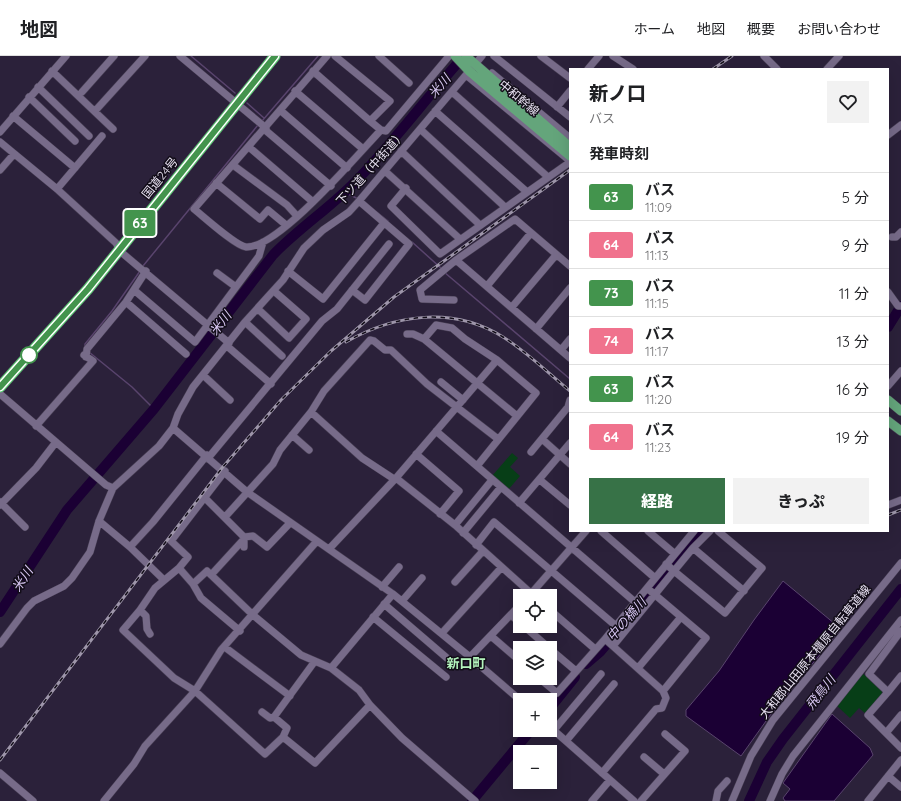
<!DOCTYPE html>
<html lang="ja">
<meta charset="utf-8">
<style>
body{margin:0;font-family:Quicksand,"Noto Sans JP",sans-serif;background:#f2f2f2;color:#202124;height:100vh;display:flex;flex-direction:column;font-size:15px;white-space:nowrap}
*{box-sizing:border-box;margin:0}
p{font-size:13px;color:#757577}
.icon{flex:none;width:22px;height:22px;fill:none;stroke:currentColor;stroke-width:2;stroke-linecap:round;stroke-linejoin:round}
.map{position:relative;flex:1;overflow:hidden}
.panel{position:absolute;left:569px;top:12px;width:320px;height:464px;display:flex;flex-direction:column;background:#fff;border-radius:0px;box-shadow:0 4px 16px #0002}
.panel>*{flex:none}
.badge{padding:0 8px;border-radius:3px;font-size:14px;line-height:26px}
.fabs{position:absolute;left:513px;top:533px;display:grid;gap:8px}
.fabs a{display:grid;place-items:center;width:44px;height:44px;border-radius:0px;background:#fff;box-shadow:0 4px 16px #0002;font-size:20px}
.map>.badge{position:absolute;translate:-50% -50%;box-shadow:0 0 0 2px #fff}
h2{padding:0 20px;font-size:15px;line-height:36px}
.round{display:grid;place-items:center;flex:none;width:42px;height:42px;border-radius:0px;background:#f2f2f2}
.overview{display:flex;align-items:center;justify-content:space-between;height:68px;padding:0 20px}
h1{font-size:19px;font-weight:800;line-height:30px}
.action{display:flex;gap:8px;margin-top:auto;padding:8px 20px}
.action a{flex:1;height:46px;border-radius:0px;background:#377247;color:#fff;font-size:16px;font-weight:800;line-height:46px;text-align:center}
.action a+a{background:#f2f2f2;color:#202124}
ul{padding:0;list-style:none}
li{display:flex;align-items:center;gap:12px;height:48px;padding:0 20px;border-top:1px solid #e0e0e0}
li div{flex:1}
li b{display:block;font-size:15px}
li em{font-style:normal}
li .badge{min-width:44px;font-weight:700;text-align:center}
header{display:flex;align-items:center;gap:24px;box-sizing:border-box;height:56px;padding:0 20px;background:#fff;border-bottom:1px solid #e0e0e0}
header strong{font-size:19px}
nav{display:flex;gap:22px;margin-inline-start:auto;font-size:14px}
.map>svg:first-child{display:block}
</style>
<header>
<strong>地図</strong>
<nav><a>ホーム</a><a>地図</a><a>概要</a><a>お問い合わせ</a></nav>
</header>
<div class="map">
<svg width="901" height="745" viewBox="0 0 901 745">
<rect width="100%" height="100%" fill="#2b213a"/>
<path fill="#073e17" d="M512 397 518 402 510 411 520 420 508 434 492 420Z
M861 616 882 634V638L866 658 859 652 850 662 836 649Z"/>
<path fill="#1b0034" stroke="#59446d" d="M783 525 841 573 771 658 741 700 686 660V654L719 615 754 564Z
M832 658 870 692 873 699 834 745H785L783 742 790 733 783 727Z"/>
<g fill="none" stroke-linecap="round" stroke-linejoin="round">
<path stroke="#59446d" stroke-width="1.5" d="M191 0 235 37
M247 47 264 62
M262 65 318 0
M345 136 358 143
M369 150 388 165
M412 186 442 213
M143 210 258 69
M444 216 570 323
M85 293V288L112 255 140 215
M89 296 132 331 154 353"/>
<path stroke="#1b0034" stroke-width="10" d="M888 271 901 250
M0 556 67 454 154 353 273 199C300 171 333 150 359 122 396 83 428 40 464 0
M586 608 600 596 702 475
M550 652 575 621
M472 745 531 674
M749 745 767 706 783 683 901 533"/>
<defs>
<path id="minor" d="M180 0 266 72
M327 0 194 153C204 161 236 190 246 191 278 193 358 98 381 74
M335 0 390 45 370 65 381 74 386 75 449 0
M379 0 409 27
M494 0 570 61
M541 0 570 22
M613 0 633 13
M764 0 777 13
M588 13 599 0
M827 13 839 0
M52 15 113 73
M313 15 370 65
M492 17 570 82
M466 19 570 105
M38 31 89 80
M295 35 363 93
M82 36 114 0
M452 36 548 121
M29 41 75 85
M557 51 570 35
M280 54 347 112
M95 55 145 0
M435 55 527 136
M13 60 75 112
M264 73 331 130
M420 73 505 151
M0 76 66 0
M888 79 901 69
M0 86 57 133 116 187 121 196 229 287
M249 91 313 146
M401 95 480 169
M233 109 287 149 297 160
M0 114 14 98
M385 115 460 183
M216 127 260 163 268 154 286 169
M406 132 391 150 440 198 570 106
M57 133 102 80
M892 181H896L901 176
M570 210 515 163 456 204 570 302
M288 215 323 243 384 167
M217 217 236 231
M487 230 531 177
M134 234 195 286 259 200 263 186
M352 234 365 244 409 188 359 145
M888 236 898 250H901
M454 244 422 243 420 234 456 204
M126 246 186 298
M512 251 556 199
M258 253 289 282 306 263 274 235
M245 266 282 300
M536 273 570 232
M407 278H413L424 283
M227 290 271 328
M561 294 570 283
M86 301 87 293 126 246 146 215
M497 304 465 283 452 272 436 269 424 283 517 360
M203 319 230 344
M441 326 463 344
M888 330 901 315
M0 338 106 429 113 432
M311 356 362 402 394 423
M36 370 93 305 84 299
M173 372 247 436 393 538 470 601 520 644
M436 375 635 546
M292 379 309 394
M542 383 570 408
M531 396 568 351 570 344
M416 398 459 435 440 458
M209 401 322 265 337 253 389 188
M396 422 455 469 534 540
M540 424 570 449
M204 441 244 481V491
M0 446 25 471
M519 447 570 387
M0 449 36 412 56 386
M888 449 901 444
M225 461 273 408 280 394 311 356 324 335 370 284 374 285 385 294H391L427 328 498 383
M99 465 130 491 164 524
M455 469 492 424
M601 475 655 522
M648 475 675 498
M710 475 693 492 674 515 725 557 762 512 718 475
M463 477 501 431
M244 481 253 480 267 491 290 467
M476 489 494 466 616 570
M130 491 153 466 207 399
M693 492 744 535
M329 493 396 422 497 304 536 337 477 410
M179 512 188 501 171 485 225 415
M211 519 244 483
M455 526 483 495
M193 528 207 515 253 559 301 599 331 612 359 634 370 649 402 682 475 745
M382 531 399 511
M529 540 586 475
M402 545 422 522
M384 548 455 609
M140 554 123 574 174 622 195 635 265 698 283 681 315 707 370 649
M550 554 595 593
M511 559 520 567
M373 561 446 621
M524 570 549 592
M901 575 869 618 888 636 868 659 901 692
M442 577 501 512
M150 578 147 573 146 560 140 554 155 532 179 512 193 528 201 542 240 575
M491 580 520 605
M605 583 663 635 706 582 647 532
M0 588 27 552 34 545 64 530 72 522 90 496 99 465 113 432 159 390 173 372 178 358 193 331 245 266 283 224 304 192 323 174 349 156 359 145 482 0
M613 590 674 515 666 508
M226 592 290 640
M550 593 576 615
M470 601 520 549
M331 612 393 538
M638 612 681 561
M539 622 557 637 605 583 694 475
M888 636 901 620
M262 656 270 662 274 661 315 605
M274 661 287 672 283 681
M550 671 634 745
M554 674 601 618
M886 677 901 659
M566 685 614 628
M644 701 664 718
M0 717 33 745
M602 717 656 653 662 652 666 642 663 635
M888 720 901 731
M104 745 134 708 145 690 195 635 221 594 317 485
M592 745 610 724
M641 745 685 695 665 678
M716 745 718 735 727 725
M732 745 751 700 773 664 901 507
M770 745 782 718 793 700 901 564
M868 745 901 704"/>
<path id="major" d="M455 0 469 15 570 100
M466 0 570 91
M888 344 901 355
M888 365 901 375"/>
<path id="highway" d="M0 331 88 233 275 0"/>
</defs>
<use href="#minor" stroke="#473e53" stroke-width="8"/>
<use href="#major" stroke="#473e53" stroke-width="10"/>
<use href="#highway" stroke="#473e53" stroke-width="12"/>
<use href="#minor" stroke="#776b89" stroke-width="7"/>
<use href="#major" stroke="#64a57b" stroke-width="9"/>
<use href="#highway" stroke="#58cb71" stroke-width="11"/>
<defs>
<path id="rail" d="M713 13 732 0
M346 286C395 258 453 250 503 281 527 296 548 317 570 335
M888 459 901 454
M0 704 222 412 281 344 331 295 394 241 570 114"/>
</defs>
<use href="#rail" stroke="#9e96aa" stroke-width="3"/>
<use href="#rail" stroke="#120d18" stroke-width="1.5" stroke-dasharray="4.5" stroke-linecap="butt"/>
</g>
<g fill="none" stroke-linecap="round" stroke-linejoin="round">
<defs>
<path id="line" d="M0 331 88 233 275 0"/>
</defs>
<use href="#line" stroke="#fff" stroke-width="9"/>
<use href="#line" stroke="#43944d" stroke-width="6"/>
</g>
<circle fill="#fff" stroke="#43944d" stroke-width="2" cx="29" cy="299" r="8"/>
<g text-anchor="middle" stroke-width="3" stroke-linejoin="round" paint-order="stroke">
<g font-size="12" fill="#e9e2f3" stroke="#120d18">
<text transform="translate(519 42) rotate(40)" y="4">中和幹線</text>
<text transform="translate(371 112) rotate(-48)" y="4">下ツ道（中街道）</text>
<text transform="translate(160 122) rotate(-51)" y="4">国道24号</text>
<text transform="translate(815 596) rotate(-51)" y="4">大和郡山田原本橿原自転車道線</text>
</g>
<g font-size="13" font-style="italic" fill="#d8c7f3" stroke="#120d18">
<text transform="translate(439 30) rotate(-49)" y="5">米川</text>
<text transform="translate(220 267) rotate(-52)" y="5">米川</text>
<text transform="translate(22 523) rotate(-57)" y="5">米川</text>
<text transform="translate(626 563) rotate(-49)" y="5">中の橋川</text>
<text transform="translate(820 636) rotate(-52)" y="5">飛鳥川</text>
</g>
<g font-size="13" font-weight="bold" fill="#b4f5bd" stroke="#120d18">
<text x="466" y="612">新口町</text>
</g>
</g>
</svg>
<div class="fabs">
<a><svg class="icon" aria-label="locate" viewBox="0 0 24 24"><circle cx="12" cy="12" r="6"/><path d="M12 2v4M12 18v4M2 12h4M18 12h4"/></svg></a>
<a><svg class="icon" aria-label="layers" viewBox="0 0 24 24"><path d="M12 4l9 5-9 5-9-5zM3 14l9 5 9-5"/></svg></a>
<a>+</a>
<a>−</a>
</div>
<b class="badge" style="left:140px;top:167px;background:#43944d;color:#fff">63</b>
<section class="panel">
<div class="overview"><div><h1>新ノ口</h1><p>バス</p></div><a class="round"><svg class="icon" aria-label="heart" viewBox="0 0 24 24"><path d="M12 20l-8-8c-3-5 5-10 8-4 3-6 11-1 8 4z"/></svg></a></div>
<h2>発車時刻</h2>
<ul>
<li><span class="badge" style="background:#43944d;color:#fff">63</span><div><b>バス</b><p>11:09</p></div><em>5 分</em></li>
<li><span class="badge" style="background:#f0728d;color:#fff">64</span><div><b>バス</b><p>11:13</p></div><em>9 分</em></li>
<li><span class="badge" style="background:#43944d;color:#fff">73</span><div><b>バス</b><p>11:15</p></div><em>11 分</em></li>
<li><span class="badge" style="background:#f0728d;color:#fff">74</span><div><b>バス</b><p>11:17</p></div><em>13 分</em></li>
<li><span class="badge" style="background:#43944d;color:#fff">63</span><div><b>バス</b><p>11:20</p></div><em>16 分</em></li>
<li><span class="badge" style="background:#f0728d;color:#fff">64</span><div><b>バス</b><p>11:23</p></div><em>19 分</em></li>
</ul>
<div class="action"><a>経路</a><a>きっぷ</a></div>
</section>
</div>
